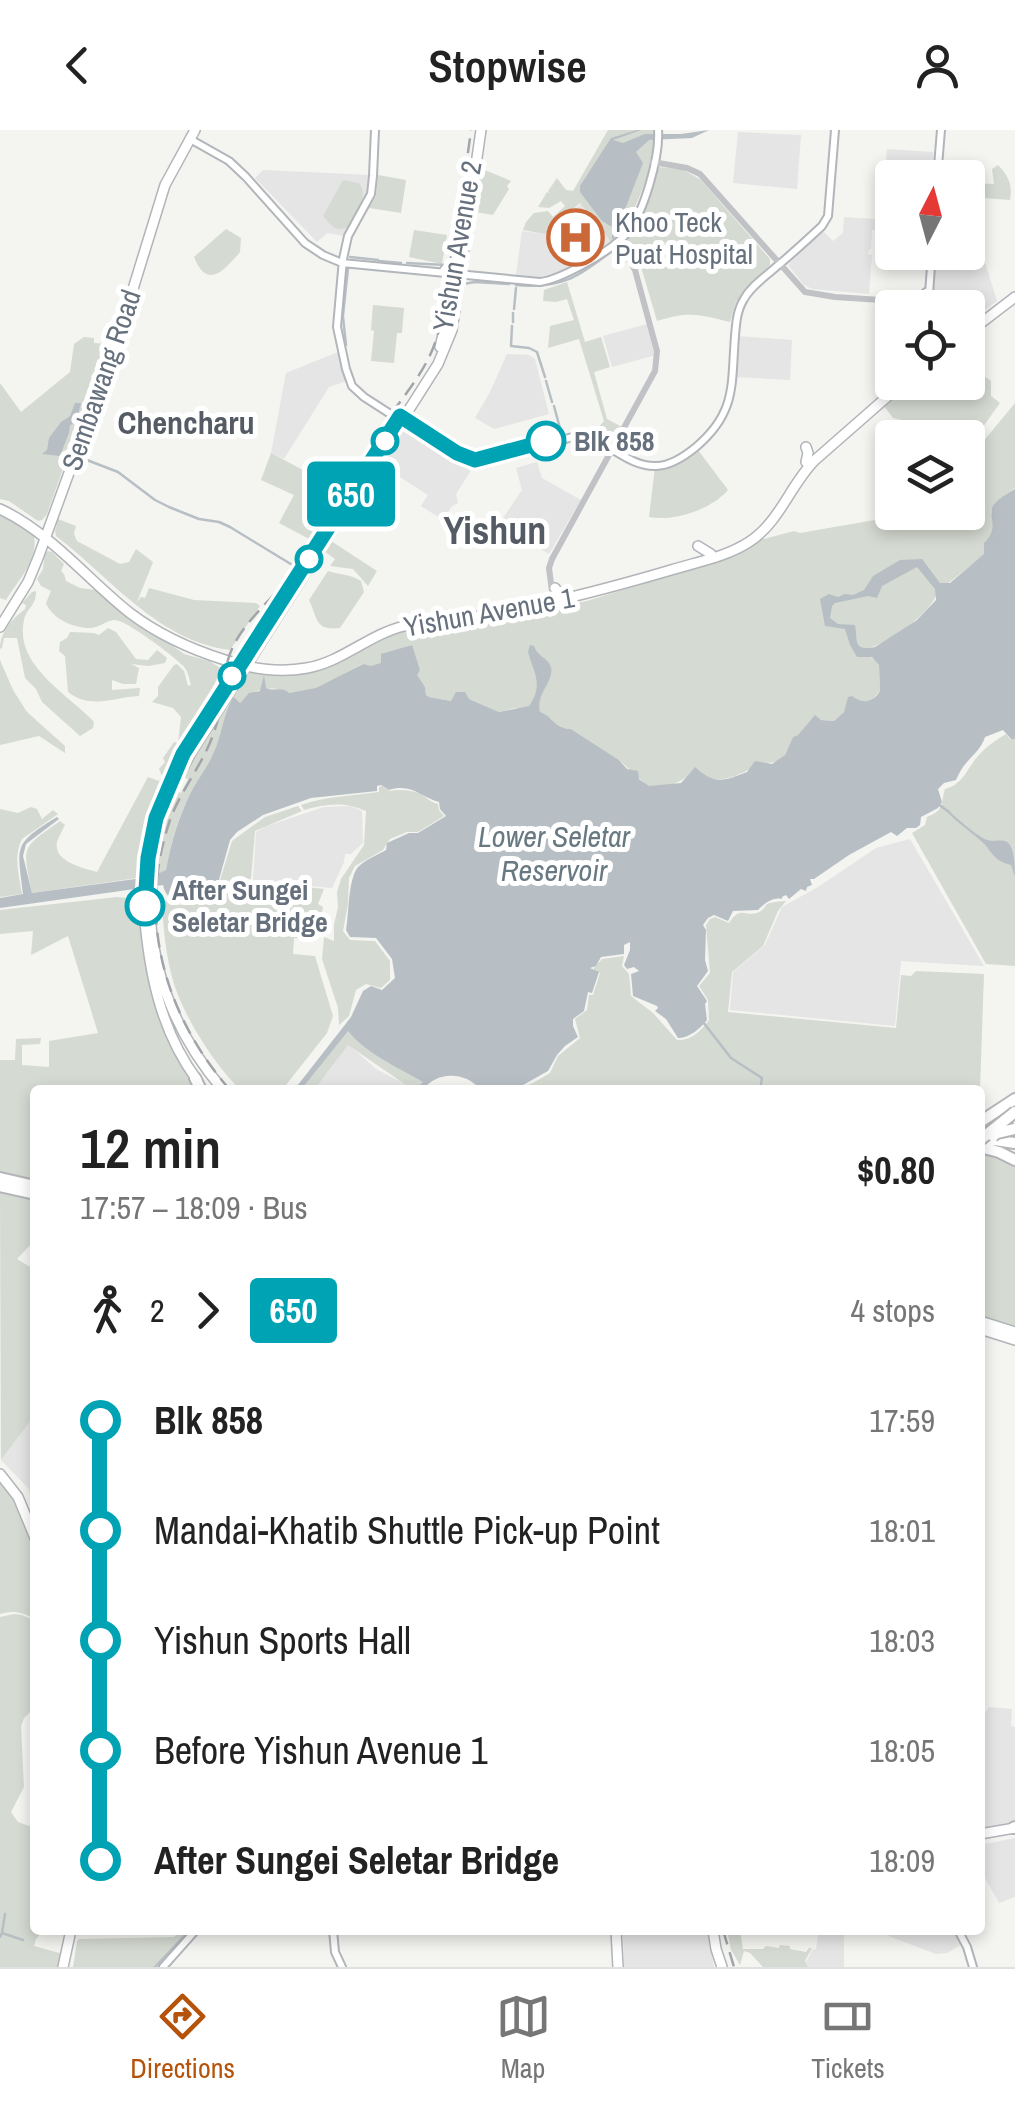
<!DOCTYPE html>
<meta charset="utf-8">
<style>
body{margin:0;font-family:"Archivo Narrow",sans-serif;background:#f2f2f2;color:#222;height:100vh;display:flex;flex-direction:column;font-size:38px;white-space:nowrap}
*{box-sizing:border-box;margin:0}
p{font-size:32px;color:#767676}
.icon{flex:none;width:55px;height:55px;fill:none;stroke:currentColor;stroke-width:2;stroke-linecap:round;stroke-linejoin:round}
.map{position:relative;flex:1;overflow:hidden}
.drawer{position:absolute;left:30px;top:955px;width:955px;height:850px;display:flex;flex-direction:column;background:#fff;border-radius:10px;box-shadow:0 5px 15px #0003}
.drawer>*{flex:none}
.badge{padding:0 20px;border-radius:8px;font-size:35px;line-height:65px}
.needle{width:65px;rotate:6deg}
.tools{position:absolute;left:875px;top:30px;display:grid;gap:20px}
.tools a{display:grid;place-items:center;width:110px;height:110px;border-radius:10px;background:#fff;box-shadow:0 5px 15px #0003;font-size:50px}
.map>.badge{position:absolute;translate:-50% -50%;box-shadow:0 0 0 5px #fff}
.legs{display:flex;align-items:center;gap:15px;height:110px;padding:0 50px;font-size:32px}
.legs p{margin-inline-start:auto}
.head{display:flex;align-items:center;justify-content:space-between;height:170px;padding:0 50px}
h1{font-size:55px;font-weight:600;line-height:75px}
ul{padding:0 50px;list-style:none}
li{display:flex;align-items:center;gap:35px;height:110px;font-size:38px}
li i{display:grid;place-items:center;width:15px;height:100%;margin:0 12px;background:currentColor}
li i::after{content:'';width:25px;height:25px;margin:-12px;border:8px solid;border-radius:50%;background:#fff}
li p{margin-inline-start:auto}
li:first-child i{background:linear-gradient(#0000 50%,currentColor 0)}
li:last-child i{background:linear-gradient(currentColor 50%,#0000 0)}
header{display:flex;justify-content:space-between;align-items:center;height:130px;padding:0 50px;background:#fff;font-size:45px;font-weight:600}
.dock{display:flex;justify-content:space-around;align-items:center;height:140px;border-top:2px solid #e0e0e0;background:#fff;font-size:28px;color:#767676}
.dock a{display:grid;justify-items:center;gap:5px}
.dock .on{color:#b45309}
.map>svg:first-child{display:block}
</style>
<header><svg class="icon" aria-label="back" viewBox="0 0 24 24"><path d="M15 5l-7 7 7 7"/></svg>Stopwise<svg class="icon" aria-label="person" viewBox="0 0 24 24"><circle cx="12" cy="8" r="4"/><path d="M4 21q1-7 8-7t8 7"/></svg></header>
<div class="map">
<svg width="1015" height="1837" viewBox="0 0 1015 1837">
<rect width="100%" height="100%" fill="#f4f4f1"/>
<path fill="#e4e5e4" d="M738 2 801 5 797 59 733 53Z
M887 19 933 22 932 47 892 48V52H884Z
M263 40 370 45 368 59 346 106 327 103 317 112 255 48Z
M581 74 611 112 564 140 540 147 516 145 522 101 545 104Z
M844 87 876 89V100H872L871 119 869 120 868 124 872 125 869 164 812 159 804 155 788 135 800 120 822 100 833 111 843 103Z
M950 123 983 126 997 171 968 192V178H932L935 127 939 124Z
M647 194 656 225 612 237 603 206Z
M737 206 792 210 790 250 735 247Z
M338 222 347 251 329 257 284 329 271 323 286 243Z
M507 224 529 225 535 229 549 284 494 299 475 288 490 262Z
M404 297 470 338V342L456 364 458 373 452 376 443 390 421 376 428 365 381 335Z
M537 332 542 348 581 370 549 424 499 394 522 360 516 338Z
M350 676 362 681 363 713 351 724H345L344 732 332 758 253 751 256 702 267 696 324 677Z
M910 709 984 836 901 831 895 896 730 880 733 842 765 815 782 777 818 757 876 718Z
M348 914 376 939 407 955 402 960H314Z
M35 1285V1377L28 1358 1 1330Z
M989 1577 1012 1579 1011 1596 1015 1597V1693L980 1701V1590Z
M1015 1708V1767L999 1773 980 1739V1715Z
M623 1800H707L714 1837H624Z
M819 1800H844V1837H808L806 1832 812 1820 816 1819Z
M887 1800H955L961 1812 959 1816 947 1823 936 1824 886 1805Z"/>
<path fill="#d5dad2" d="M608 0H655C656 34 639 66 627 97L611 112 580 73 545 104 523 100 526 92 534 83 548 81 553 87 565 76 561 71 549 78 538 77 547 62 550 63 548 61 557 48 566 60 573 61Z
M998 35C1008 46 1013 54 1010 70L972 67 969 53 994 54 992 39Z
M659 37 684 40 701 50 770 129V135L736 172 730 192C698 184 689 181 657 191L642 140 625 112C643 91 650 62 659 37Z
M480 38 511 51 507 56 509 59 493 85 475 82 471 77Z
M378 45 406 50 401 83 369 78 376 66Z
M343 50 359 53C370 67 355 83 348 97 334 103 332 95 323 86Z
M226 99 241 108 240 122C224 141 207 160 194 127Z
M414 100 447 105 442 134 409 127Z
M567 152 585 212 601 207 610 237 594 242 607 289 622 297 611 313 593 304 604 291 579 209 548 218 550 196 574 190 567 169 556 172 543 171 544 160Z
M373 175 404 178 402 203H397L394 233 371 231 374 201 371 200Z
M84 207 94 208V213L107 214 47 384 42 390 38 391 9 371 0 369V253L21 282 70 242 74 214Z
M968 241 980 243 991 251V266L1000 273 980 301 968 312V308L963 307 950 298 946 300 893 288 884 276 911 253 968 252Z
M1015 273V358L994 373 991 382 994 391 992 404 985 424 937 462C933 483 887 513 867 519V526L875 529 879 535 880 561 871 571H857L834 591 821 590 815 586 798 605 793 607C780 643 776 626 752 638 730 649 715 656 693 639 683 654 667 657 649 657L619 630 571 599 560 598 555 595 552 589 515 578 499 582 469 569 454 568 451 571 429 567 426 565 425 557 416 545 420 540 411 515 382 529 381 534 369 537 362 534 316 559 289 563C274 554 250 559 240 573L232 568C223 584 223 604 215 622 208 636 198 649 190 664 178 688 171 713 166 740L153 746 162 690 173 660 181 663 188 649 181 646 245 539 294 542 364 514 408 499 461 495 587 471 729 427 750 416 762 407 764 409 794 401 800 403 892 387 884 350 887 346H892V382H968V330Z
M698 320 728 360C712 379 674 392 649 387L655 337 672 333 674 336Z
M271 323 346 363 313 411 279 393 294 365 261 350Z
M0 382 33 402C41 428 18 450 6 470L0 468Z
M58 389 76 396 74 404 77 411 120 434 129 432 136 419 153 432 137 472 141 467 145 468 149 458 194 470 256 473 260 476 230 520C158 511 110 447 56 406L55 401Z
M331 411 377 441 368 456 353 439 330 436 335 429 324 421Z
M48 421 52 422 64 434 61 441 64 444 66 451 80 458 96 460 184 524 209 531 219 537 220 541C214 558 203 573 194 590 167 642 149 689 144 747L32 763C22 715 21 719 60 691L65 695C62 701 59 706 57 712 53 732 84 738 97 742L148 647 159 651 162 646 159 639 165 632 163 628 174 612 178 613 181 587 173 578 152 572 158 566V557L174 535 177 534 184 541 188 556 191 555C189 548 188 539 181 534 172 525 126 490 115 490 107 490 100 497 92 498 75 499 52 489 46 473L51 461 41 456 37 449 43 439 45 423Z
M328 441C340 445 350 444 361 451L364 462 340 498C315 501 318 489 309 470Z
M36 461C36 477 27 477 24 490 14 536 68 564 94 592L93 598 80 606 42 572 36 559 25 548 17 508H4L2 518 0 519C0 502 12 489 25 479L26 475 22 473 32 462Z
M108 498 116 502 136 529 148 530 157 520 167 528 165 533 149 536 131 534 139 538 136 554H123L112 550V560L140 558 139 566C114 567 91 580 68 562L65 526 59 521 60 512 67 508 70 502 94 503 99 505Z
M0 530 13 560 27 582 65 616V623L39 606 0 615Z
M1006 604 1010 609H1015V836L986 834 912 703 925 695 927 687C946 679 940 675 945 659 965 653 966 639 979 625 987 616 996 610 1006 604Z
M382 656 390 661C398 659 410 660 419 663 427 667 429 672 438 674L439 680 444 686 418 702H407L390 709 383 720 355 736 349 748 348 774 343 801 350 810 375 811 390 831V850L381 858 366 854 356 860 349 886 339 895 338 878 322 829 324 807 334 811V795L338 777 337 762 341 749 364 715 366 681C343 671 326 674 304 680L301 675C326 666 352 666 379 662V657Z
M298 676 302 681 255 701 251 749 233 747 232 749 324 759 318 774 323 777 316 810 294 808 293 824 315 826 333 886 327 903 282 960H241C215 936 185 888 174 854 166 827 163 798 162 769 175 776 185 778 195 767L199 771 217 760 232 711 265 687Z
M31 677 37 679 42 689 53 680 58 684 22 709C13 727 19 745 22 764L0 767V679L18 683Z
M117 767 141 770C142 810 145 851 161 888 172 913 186 936 197 960H35V1050L0 1043V930H15L16 909 41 908 40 914 22 915V935L49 937V911L98 903 68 806 31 825 33 801 0 804V780Z
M786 771 778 781 763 816 732 842 728 882 896 898 901 845 911 846 916 841 984 844 980 960H515L533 953 550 943 558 926 580 908 575 889 587 880 589 865H593L600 843 593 839 602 829 624 826 622 836 629 844 631 866 653 883 677 910C691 911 701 901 709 890L708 870 699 856 710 843 706 795 710 789 715 787 729 793C742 773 745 790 761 781 764 779 765 776 767 774 771 772 782 771 786 771Z
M348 900 420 950 424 952 416 960H402L406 955 348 915 314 960H301Z
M980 1019 1015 1031V1200L980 1189Z
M0 1059 35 1066V1110L17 1129 35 1140V1285L1 1330Z
M0 1349C15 1367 28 1392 34 1415 39 1432 35 1469 35 1489 22 1482 14 1480 0 1484Z
M14 1484 22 1485 35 1491V1577L24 1588 21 1596 24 1657 11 1682 18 1692 35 1698V1800H44L36 1809 34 1816 63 1824 60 1837H0V1487Z
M181 1800H193L160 1837H73L77 1811 79 1809 174 1807Z
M727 1800H740L743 1819H763L766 1816 779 1818 780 1815 790 1816V1819L806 1822 809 1818H812L805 1831 808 1837H763L750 1823 744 1821 740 1835 731 1820Z"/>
<path fill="#b7bfc4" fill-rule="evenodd" d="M637 0H641L613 10 623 13 645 4H681L709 0 692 8 649 10 636 22 643 33 617 100 602 91 580 62V56L611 8Z
M75 273H81L76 293 70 295 69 303 60 326 42 324 47 320 49 308 61 292 70 286Z
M1015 359V609H1011L1003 600 985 607C981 620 970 627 963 637 960 641 958 646 956 650L944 653 938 659 942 672 938 678 921 687 920 695 916 698H907L897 706 891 702 849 725 814 749H810L812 755 807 757 806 761 801 759 789 769 786 765 782 767V769C773 767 765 773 758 780L733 781 728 791 714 785 708 788 703 795 706 800 705 830 708 841 697 856 707 871 705 874 707 890C701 898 688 909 678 908L666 889 655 881 658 878 657 876 633 866 631 844 639 841 634 837 627 839 624 835 630 820V812L624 815V824L601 827 596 836 590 838 599 842 592 863 588 862 584 881 573 889V896L578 907 565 916 557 925 548 941 523 955 514 957V960C504 960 490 962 481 958 476 956 472 951 467 949 451 942 432 946 423 960H416L423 952C396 936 368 925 348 901L301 960H294L351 887 363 861 371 856 382 860 395 848 392 829 376 808 350 807 346 800C349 784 348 749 358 737 365 730 377 725 386 720L387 713 409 703H418L446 686 440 679 439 672C420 667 412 653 389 660L381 655 377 656V661L311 668 263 685 237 702 230 710 217 757 198 768 195 762C184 778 166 772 163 755L0 778V768L23 764C17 715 13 714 57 687L59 689 26 714 23 726 32 763 150 747 166 740C171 713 178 689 190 664 197 650 208 637 214 622 222 605 223 585 232 569L229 567 235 568 240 573 249 563 260 561 264 545 266 558C274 562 282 556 289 563L316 558 363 534 371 536 381 533V524L412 515 420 540 417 545 425 557 426 565 429 567 451 571 456 562H465L469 569 499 582 529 576C544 554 534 544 528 522L530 515 534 516C538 527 546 527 550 535 557 550 535 562 540 582 556 588 552 598 571 599L619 630 627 639 638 641 639 649 649 656 681 653 695 637C714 655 724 651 747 642L755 631 772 634 785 625 793 607 798 605 815 585 821 590 834 591 844 582 848 567 852 566C862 574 873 573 880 561L879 535 872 527H857L850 515 845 499 825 496 820 469 829 464 838 467 845 464 853 465 864 460 873 446 900 430 922 429 940 453H950L984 424V413C1001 397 986 386 994 374 999 368 1008 363 1015 359ZM917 437 935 459 936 470 917 490 875 517C852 522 858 509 855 495L838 494 830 488 832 476 835 473 868 466 877 468 882 456Z
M949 681C959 690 970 700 981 707 993 714 995 709 1005 711 1015 714 1015 737 1015 747L1011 735C991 730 993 721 980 710 970 701 958 693 948 683Z"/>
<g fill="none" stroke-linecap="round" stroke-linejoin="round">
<path stroke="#b7bfc4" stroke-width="2.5" d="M613 108 614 99
M350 127 378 130
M379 131 401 133
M407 133 446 135
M463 154 475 152 509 154
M516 155C561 159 579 147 613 120
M514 179 516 158
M343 185 348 138
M343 187 346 215
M513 192V183
M512 196 511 216 529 218 537 222 545 247
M546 251 552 272
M554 276 561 302
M596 314 607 322
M79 327 118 342 155 370 169 377 199 389 219 392 230 397 294 436
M333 408 378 337
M938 674 949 682
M703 892 731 928 762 948 761 954
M760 960 761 956
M2 1803 5 1784
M0 1807 2 1803 23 1810
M155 1837 186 1804"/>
<defs>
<path id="secondary" d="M375 0 373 46 371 64 348 106 343 129 337 197 346 239 352 256 364 267 457 327 469 332 481 334 579 305C607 309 627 337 656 336 671 336 685 326 696 317 737 282 731 255 735 206 736 193 737 180 744 169 751 156 765 147 776 137 792 124 807 110 822 96L828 86 835 0
M190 9 229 31 246 47 305 113 323 125 342 133 540 152C562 149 613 120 627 103 644 83 660 26 658 0
M937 48 941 0
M918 170 926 162
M928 178 932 122
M621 310 622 323
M333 1800 335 1822 342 1837
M958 1800 967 1817 973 1837
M163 1837 196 1800"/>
<path id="primary" d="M445 140 456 133
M968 203 1015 167
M440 217 448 183
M806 332 808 323 806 317
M0 379C51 403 87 449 130 483 159 505 190 519 225 530 250 539 280 543 307 538 342 532 368 505 404 496 431 490 460 490 487 485 549 474 610 458 671 440 697 432 726 427 749 412 780 392 790 355 815 330L904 252
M698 416 711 424
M555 458 559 463 566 466
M0 497 28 452 38 428 117 211 165 55 195 0
M225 559 248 521
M186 620 198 594 225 552
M144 781C149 842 160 900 197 950
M223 960C158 884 134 789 160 691 167 666 180 643 192 621L438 234 452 200 481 0
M980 1191 1015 1202
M980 1199 1015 1210
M0 1344 18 1367 35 1408
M980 1704 1015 1698
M616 1800 618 1837
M713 1800 716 1819 722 1837
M63 1837 71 1800"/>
<path id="motorway" d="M195 948 201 960
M980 992 1015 969
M980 1011 995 1010 1015 1013
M980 1017 999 1022 1015 1030
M0 1048 35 1056
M0 1056 35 1064
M1013 1698 1015 1697"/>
</defs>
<use href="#secondary" stroke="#b2b6ba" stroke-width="10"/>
<use href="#primary" stroke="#b1b4b8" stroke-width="12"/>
<use href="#motorway" stroke="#b3b5b8" stroke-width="14"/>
<path stroke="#c0c2c5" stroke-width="6" d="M653 32 687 38 700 44 805 162 835 167 928 173
M552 461 549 438 552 429 655 241 657 221 635 140 618 112"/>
<use href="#secondary" stroke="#fff" stroke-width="6"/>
<use href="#primary" stroke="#fff" stroke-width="9"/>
<use href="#motorway" stroke="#fff" stroke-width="10"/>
<path stroke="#a1a5aa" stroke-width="2.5" stroke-dasharray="15 8" stroke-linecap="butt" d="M230 960C165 885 137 790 169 693 179 662 202 636 213 605 225 574 219 540 236 511 250 486 273 469 289 446 323 399 350 348 381 299 397 274 419 250 431 223 444 194 446 159 451 127 457 85 466 42 471 0
M723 1800 734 1837"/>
<defs>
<path id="motorway-bridge" d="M993 1006 997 1003 1015 999
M980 1010 1015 982"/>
</defs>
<use href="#motorway-bridge" stroke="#b3b5b8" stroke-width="14" stroke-linecap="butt"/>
<use href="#motorway-bridge" stroke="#fff" stroke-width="10"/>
</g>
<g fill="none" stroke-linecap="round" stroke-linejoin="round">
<defs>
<path id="line-1" d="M145 776 148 728 156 688 183 624 400 286 457 323 475 330 546 311"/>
</defs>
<use href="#line-1" stroke="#fff" stroke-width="22"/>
<use href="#line-1" stroke="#00a3b4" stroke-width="15"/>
</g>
<defs>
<symbol id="hospital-ring" viewBox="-11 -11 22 22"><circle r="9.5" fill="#fff" stroke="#cc6838" stroke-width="1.5"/><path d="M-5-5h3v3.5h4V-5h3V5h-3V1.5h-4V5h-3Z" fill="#cc6838"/></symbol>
</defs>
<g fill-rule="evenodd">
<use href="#hospital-ring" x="544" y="76" width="63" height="63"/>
</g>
<g fill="#fff" stroke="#00a3b4" stroke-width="5">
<circle cx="385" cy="311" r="12"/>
<circle cx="546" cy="311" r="18"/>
<circle cx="309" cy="429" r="12"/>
<circle cx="232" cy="546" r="12"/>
<circle cx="145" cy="776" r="18"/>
</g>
<g text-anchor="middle" stroke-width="10" stroke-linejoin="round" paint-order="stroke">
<g font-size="28" fill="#67717e" stroke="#fff" text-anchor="start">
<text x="615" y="102">Khoo Teck<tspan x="615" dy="32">Puat Hospital</tspan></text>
</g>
<g font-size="28" fill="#67717e" stroke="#fff">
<text transform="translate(457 116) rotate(-80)" y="10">Yishun Avenue 2</text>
<text transform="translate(101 250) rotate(-71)" y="10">Sembawang Road</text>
<text transform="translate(489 482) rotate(-10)" y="10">Yishun Avenue 1</text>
</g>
<g font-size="28" font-weight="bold" fill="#67717e" stroke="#fff" text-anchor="start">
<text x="574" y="321">Blk 858</text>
<text x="172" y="770">After Sungei<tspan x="172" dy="32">Seletar Bridge</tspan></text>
</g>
<g font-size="30" font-style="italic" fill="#687982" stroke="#fff">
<text x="554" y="717">Lower Seletar<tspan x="554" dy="34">Reservoir</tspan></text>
</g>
<g font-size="32" font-weight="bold" fill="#545b64" stroke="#fff">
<text x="186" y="304">Chencharu</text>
</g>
<g font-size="38" font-weight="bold" fill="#545b64" stroke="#fff">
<text x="495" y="414">Yishun</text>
</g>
</g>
</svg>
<div class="tools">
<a><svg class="needle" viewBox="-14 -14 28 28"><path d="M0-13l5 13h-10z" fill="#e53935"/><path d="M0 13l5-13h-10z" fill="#767676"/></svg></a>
<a><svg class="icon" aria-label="locate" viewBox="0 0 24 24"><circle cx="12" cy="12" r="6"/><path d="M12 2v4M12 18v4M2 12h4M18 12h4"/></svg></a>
<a><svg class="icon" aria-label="layers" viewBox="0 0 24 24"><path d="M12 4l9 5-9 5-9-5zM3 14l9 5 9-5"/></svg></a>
</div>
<b class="badge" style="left:351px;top:364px;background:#00a3b4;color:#fff">650</b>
<section class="drawer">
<div class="head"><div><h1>12 min</h1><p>17:57 – 18:09 · Bus</p></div><b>$0.80</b></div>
<div class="legs"><svg class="icon" aria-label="walk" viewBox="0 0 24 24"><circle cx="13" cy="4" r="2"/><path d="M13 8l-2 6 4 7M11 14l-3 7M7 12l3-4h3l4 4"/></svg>2<svg class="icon" aria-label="forward" viewBox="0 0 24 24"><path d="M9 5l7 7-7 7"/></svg><b class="badge" style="background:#00a3b4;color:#fff">650</b><p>4 stops</p></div>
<ul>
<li><i style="color:#00a3b4"></i><b>Blk 858</b><p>17:59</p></li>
<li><i style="color:#00a3b4"></i><span>Mandai-Khatib Shuttle Pick-up Point</span><p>18:01</p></li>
<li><i style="color:#00a3b4"></i><span>Yishun Sports Hall</span><p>18:03</p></li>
<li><i style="color:#00a3b4"></i><span>Before Yishun Avenue 1</span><p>18:05</p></li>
<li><i style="color:#00a3b4"></i><b>After Sungei Seletar Bridge</b><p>18:09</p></li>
</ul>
</section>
</div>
<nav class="dock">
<a class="on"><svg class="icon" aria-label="directions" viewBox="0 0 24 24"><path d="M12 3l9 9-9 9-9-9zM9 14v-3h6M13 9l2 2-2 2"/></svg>Directions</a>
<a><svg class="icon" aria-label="map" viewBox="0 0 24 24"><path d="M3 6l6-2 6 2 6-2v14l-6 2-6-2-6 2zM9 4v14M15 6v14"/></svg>Map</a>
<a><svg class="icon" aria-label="tickets" viewBox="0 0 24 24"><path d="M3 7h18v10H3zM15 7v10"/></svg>Tickets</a>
</nav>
